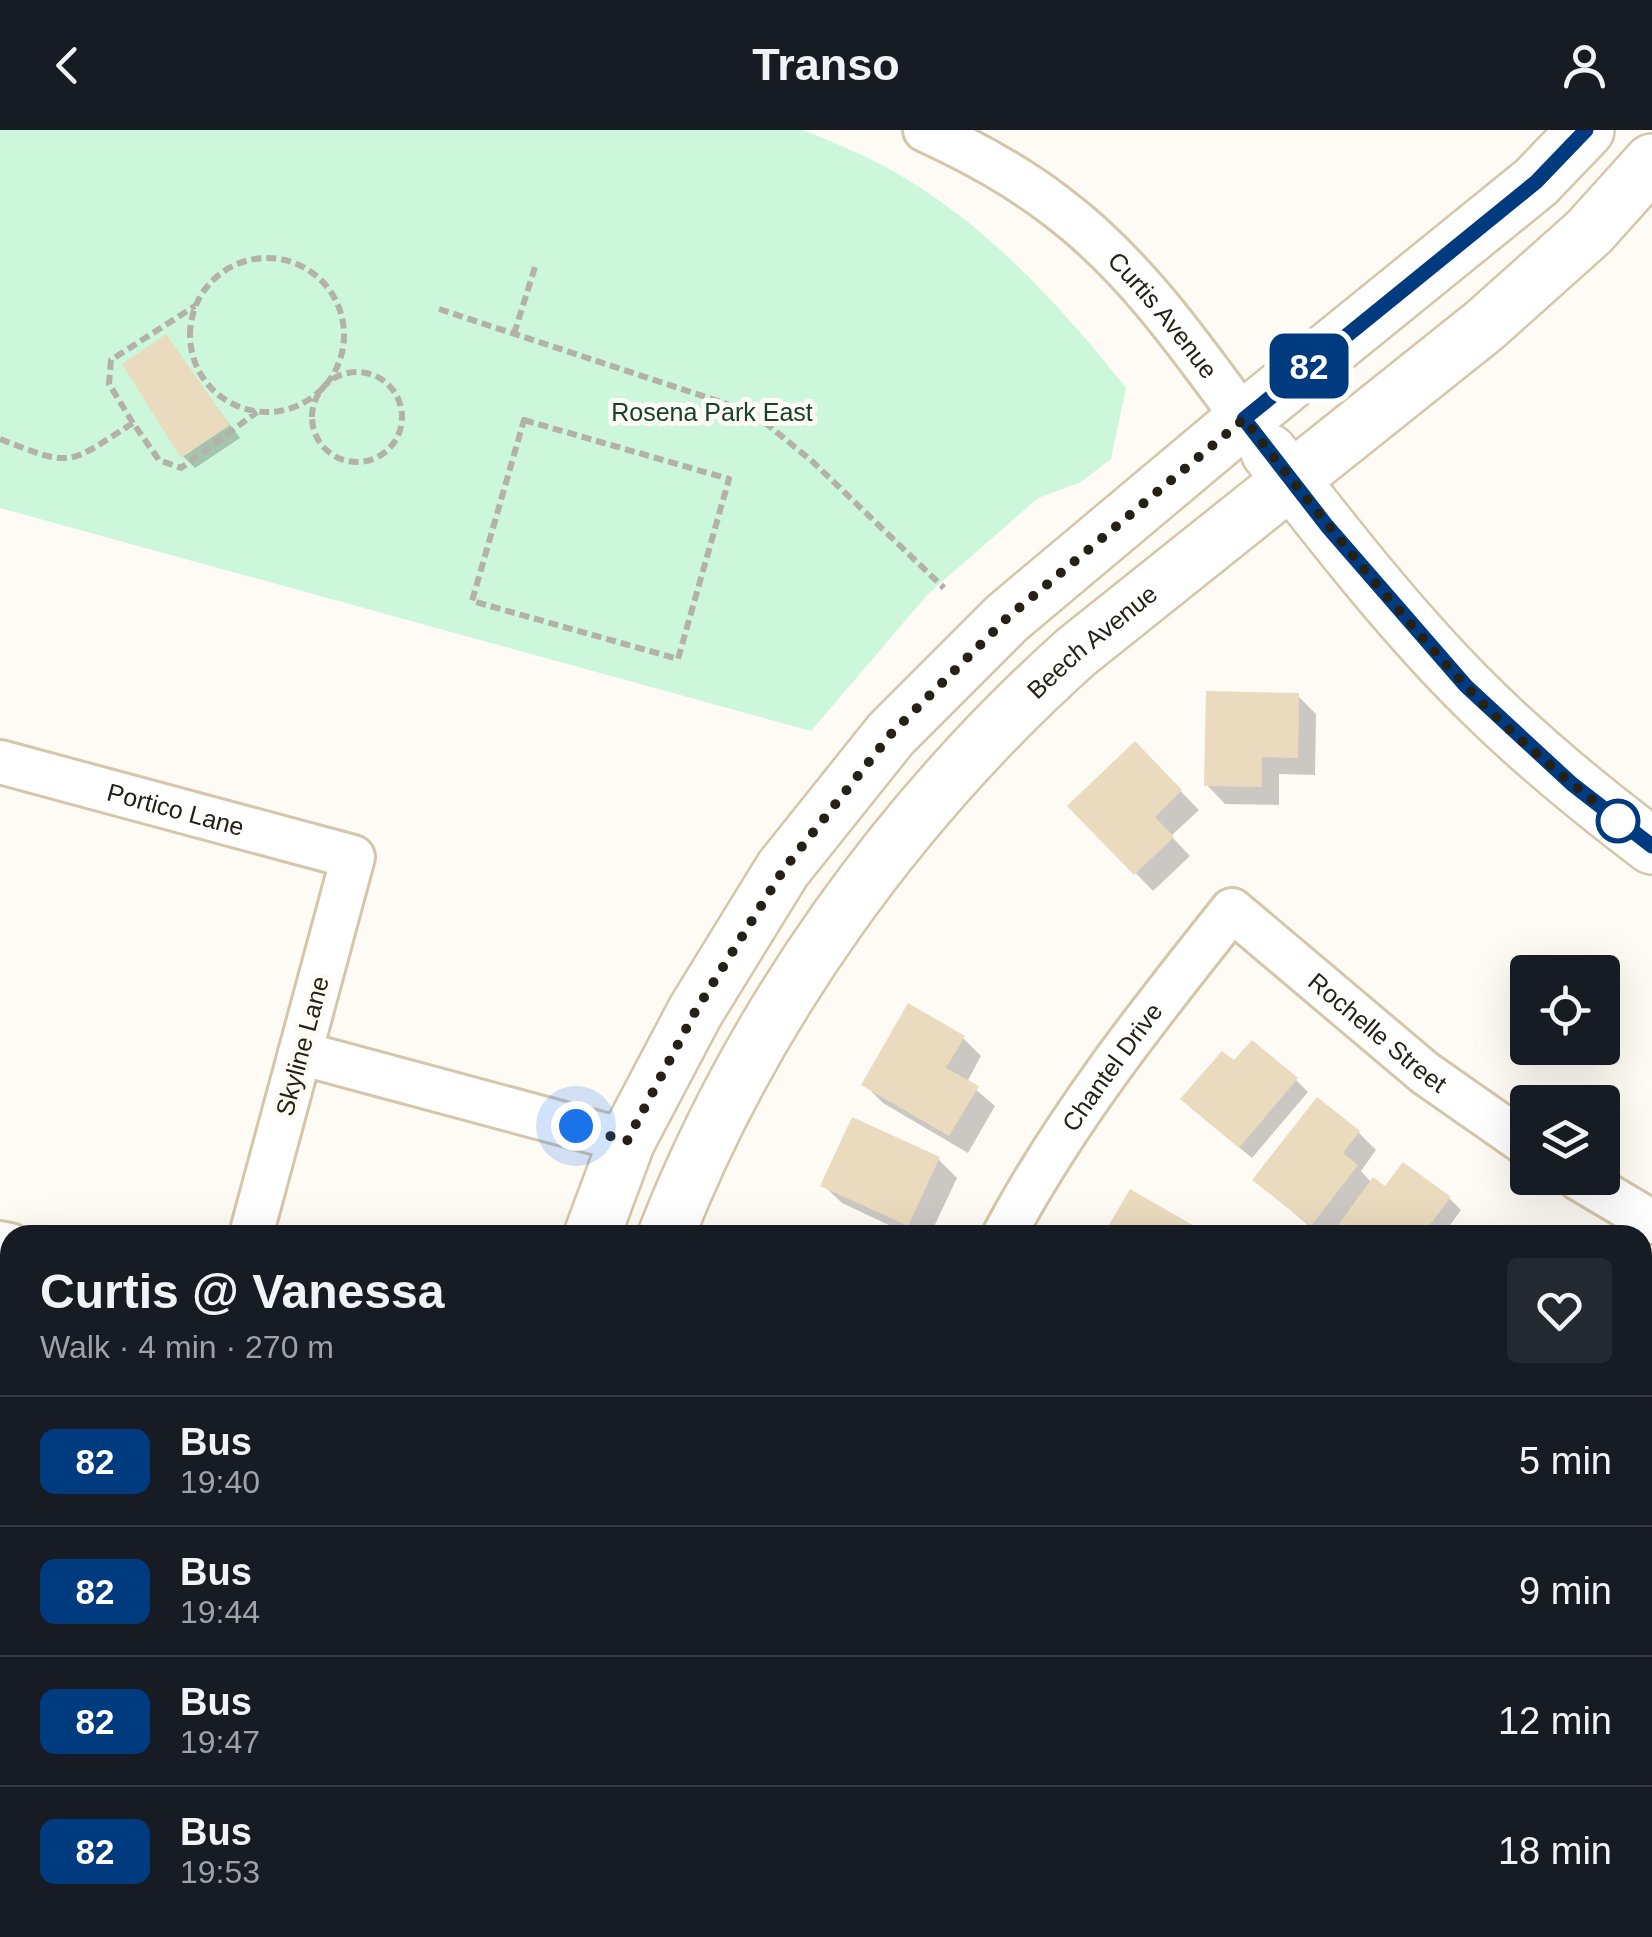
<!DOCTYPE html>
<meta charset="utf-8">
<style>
body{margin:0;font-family:Arial,sans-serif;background:#242831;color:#f1f3f6;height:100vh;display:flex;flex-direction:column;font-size:38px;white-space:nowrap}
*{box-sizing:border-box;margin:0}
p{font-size:32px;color:#9ea1a6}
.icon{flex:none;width:55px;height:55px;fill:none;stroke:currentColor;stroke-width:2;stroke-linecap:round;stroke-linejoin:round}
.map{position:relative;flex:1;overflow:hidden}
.drawer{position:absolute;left:0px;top:1095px;width:1652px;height:712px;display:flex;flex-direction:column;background:#171b24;border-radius:30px 30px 0 0;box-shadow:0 10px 40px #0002}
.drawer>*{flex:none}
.badge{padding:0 20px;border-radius:15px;font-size:35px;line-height:65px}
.buttons{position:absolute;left:1510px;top:825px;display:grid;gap:20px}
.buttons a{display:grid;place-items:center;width:110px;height:110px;border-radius:10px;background:#171b24;box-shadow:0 10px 40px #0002;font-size:50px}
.you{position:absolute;width:50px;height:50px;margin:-25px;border:8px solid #fff;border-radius:50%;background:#1a73e8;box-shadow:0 0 0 15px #1a73e833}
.map>.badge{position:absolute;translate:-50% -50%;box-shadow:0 0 0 5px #fff}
.round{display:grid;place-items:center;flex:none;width:105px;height:105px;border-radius:10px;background:#242831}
.summary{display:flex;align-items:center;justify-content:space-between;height:170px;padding:0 40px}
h1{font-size:48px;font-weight:700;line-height:75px}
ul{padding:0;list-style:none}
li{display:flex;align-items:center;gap:30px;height:130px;padding:0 40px;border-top:2px solid #363941}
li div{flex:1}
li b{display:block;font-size:38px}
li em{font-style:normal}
li .badge{min-width:110px;font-weight:700;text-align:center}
header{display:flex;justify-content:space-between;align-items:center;height:130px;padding:0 40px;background:#171b24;font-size:45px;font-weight:700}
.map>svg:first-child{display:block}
</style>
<header><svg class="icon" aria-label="back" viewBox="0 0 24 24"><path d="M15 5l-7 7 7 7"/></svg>Transo<svg class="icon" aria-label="person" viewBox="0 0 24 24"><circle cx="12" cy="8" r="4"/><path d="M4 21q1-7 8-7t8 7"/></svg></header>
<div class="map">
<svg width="1652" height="1807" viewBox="0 0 1652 1807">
<rect width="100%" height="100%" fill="#fefbf5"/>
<path fill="#ccf7da" d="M0 0H803C840 15 875 29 908 50 994 102 1065 181 1126 258L1111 329 1081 352 1038 368 928 464 811 601 0 378Z"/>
<path fill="#0003" d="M165 208 240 308 195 338 183 326Z
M1298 566 1316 584 1315 645 1279 644V675L1225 674 1207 655Z
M1135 615 1199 680 1171 706 1190 726 1153 761 1071 676Z
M963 908 981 926 967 952 995 976 968 1023 883 973 865 955Z
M1234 934 1296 950 1308 962 1252 1028 1195 981Z
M1358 1002 1376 1020 1361 1041 1372 1053 1386 1059 1449 1068 1461 1080 1443 1105H1346L1340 1099 1336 1105H1320L1255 1050Z
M938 1029 957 1048 930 1105H910L842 1073 823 1055Z
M609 1798H721L719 1807H638Z"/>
<path fill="#eadbbe" d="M166 204 230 295 181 328 122 234Z
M1206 561 1299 563 1298 628 1262 627V657L1204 656Z
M1135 611 1182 660 1155 687 1174 707 1134 745 1067 676Z
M908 873 965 906 946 938 979 956 949 1006 861 955Z
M1252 910 1298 948 1239 1018 1180 969 1222 921 1234 930Z
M1317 967 1360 1001 1343 1023 1358 1035 1311 1096 1252 1050Z
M852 987 940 1027 908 1096 820 1056Z
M1403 1032 1451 1067 1422 1105H1345L1336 1098 1373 1047 1385 1056Z
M1130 1059 1210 1105H1103Z
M654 1798H699L697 1807Z"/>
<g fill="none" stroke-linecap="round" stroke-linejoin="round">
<defs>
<g id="street">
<path id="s1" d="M925 0C971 21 1017 46 1057 77 1132 133 1189 214 1244 289"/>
<path id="s2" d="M0 632 353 727 251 1105"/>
<path d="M300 923 627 1011"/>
<path d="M1578 1048 1652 1092"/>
<path id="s3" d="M1004 1105C1067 987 1149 884 1232 780L1425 943 1528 1015"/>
<path d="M0 1113 10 1115"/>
<path d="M0 1608 10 1611"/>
<path d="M1588 1798 1624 1807"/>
<path d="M784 1807 787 1798"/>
</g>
<g id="secondary">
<path d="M1269 322C1330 400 1396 485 1466 556 1524 615 1587 667 1652 716"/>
<path d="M592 1105 627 1011 695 882 783 739 891 604 1007 488 1244 289 1536 52 1586 0"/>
<path id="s4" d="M666 1105C753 883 899 681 1076 522L1485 195 1589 102 1652 32"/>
<path d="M392 1807 394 1798"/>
<path d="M466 1807 469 1798"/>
</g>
</defs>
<use href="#street" stroke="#d5c6a9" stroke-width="48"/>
<use href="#secondary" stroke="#d5c6a9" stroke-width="60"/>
<path stroke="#b4b1a9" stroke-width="6" stroke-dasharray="10 5" stroke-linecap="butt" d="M190 205a77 77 0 1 1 154 0a77 77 0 1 1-154 0Z
M439 179 727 274 768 295 813 332 944 458
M514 204 535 137
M312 287a45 45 0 1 1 90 0a45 45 0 1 1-90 0Z
M524 290 729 349 678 529 472 471Z
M133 293 109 254 111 230 195 176
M0 309C74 338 67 335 133 293L159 330 181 338 257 282"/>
<use href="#street" stroke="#fff" stroke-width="42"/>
<use href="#secondary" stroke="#fff" stroke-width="55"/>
</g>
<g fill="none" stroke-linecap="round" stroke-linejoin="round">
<defs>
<path id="line" d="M1586 0 1536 52 1244 289 1327 396 1466 556 1572 654 1652 716"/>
</defs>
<use href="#line" stroke="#fff" stroke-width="22"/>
<use href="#line" stroke="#003b80" stroke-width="15"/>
<path stroke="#262116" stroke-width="10" stroke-dasharray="0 18" d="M576 996 627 1011 695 882 784 739 891 604 1007 488 1244 289C1314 379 1386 469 1464 554 1510 604 1565 648 1618 691"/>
</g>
<circle fill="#fff" stroke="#003b80" stroke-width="5" cx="1618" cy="691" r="20"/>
<g text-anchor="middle" stroke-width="10" stroke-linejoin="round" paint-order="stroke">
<g font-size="25" fill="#262116" stroke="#fefbf5">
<text dy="9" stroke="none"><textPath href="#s1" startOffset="305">Curtis Avenue</textPath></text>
<text dy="9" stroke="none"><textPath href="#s4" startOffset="738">Beech Avenue</textPath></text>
<text dy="9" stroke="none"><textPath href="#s2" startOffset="182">Portico Lane</textPath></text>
<text dy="9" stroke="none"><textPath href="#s3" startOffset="588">Rochelle Street</textPath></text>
<text transform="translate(302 916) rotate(-75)" y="9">Skyline Lane</text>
<text dy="9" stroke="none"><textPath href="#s3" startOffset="200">Chantel Drive</textPath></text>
</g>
<g font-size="25" fill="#15422a" stroke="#fefbf5">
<text x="712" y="291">Rosena Park East</text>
</g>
</g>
</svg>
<div class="buttons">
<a><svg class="icon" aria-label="locate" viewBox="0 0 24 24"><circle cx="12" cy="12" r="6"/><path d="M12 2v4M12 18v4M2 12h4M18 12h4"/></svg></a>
<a><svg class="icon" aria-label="layers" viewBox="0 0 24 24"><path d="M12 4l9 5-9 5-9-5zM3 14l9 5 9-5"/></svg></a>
</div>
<div class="you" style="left:576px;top:996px"></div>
<b class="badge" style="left:1309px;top:236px;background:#003b80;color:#fff">82</b>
<section class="drawer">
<div class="summary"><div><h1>Curtis @ Vanessa</h1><p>Walk · 4 min · 270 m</p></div><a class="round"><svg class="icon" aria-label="heart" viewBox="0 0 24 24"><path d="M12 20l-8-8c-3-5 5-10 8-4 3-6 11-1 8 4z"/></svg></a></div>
<ul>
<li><span class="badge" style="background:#003b80;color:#fff">82</span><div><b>Bus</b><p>19:40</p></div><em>5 min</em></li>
<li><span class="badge" style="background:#003b80;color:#fff">82</span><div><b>Bus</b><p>19:44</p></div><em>9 min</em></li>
<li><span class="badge" style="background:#003b80;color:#fff">82</span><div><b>Bus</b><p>19:47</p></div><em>12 min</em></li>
<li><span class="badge" style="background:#003b80;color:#fff">82</span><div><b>Bus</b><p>19:53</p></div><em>18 min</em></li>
</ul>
</section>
</div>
